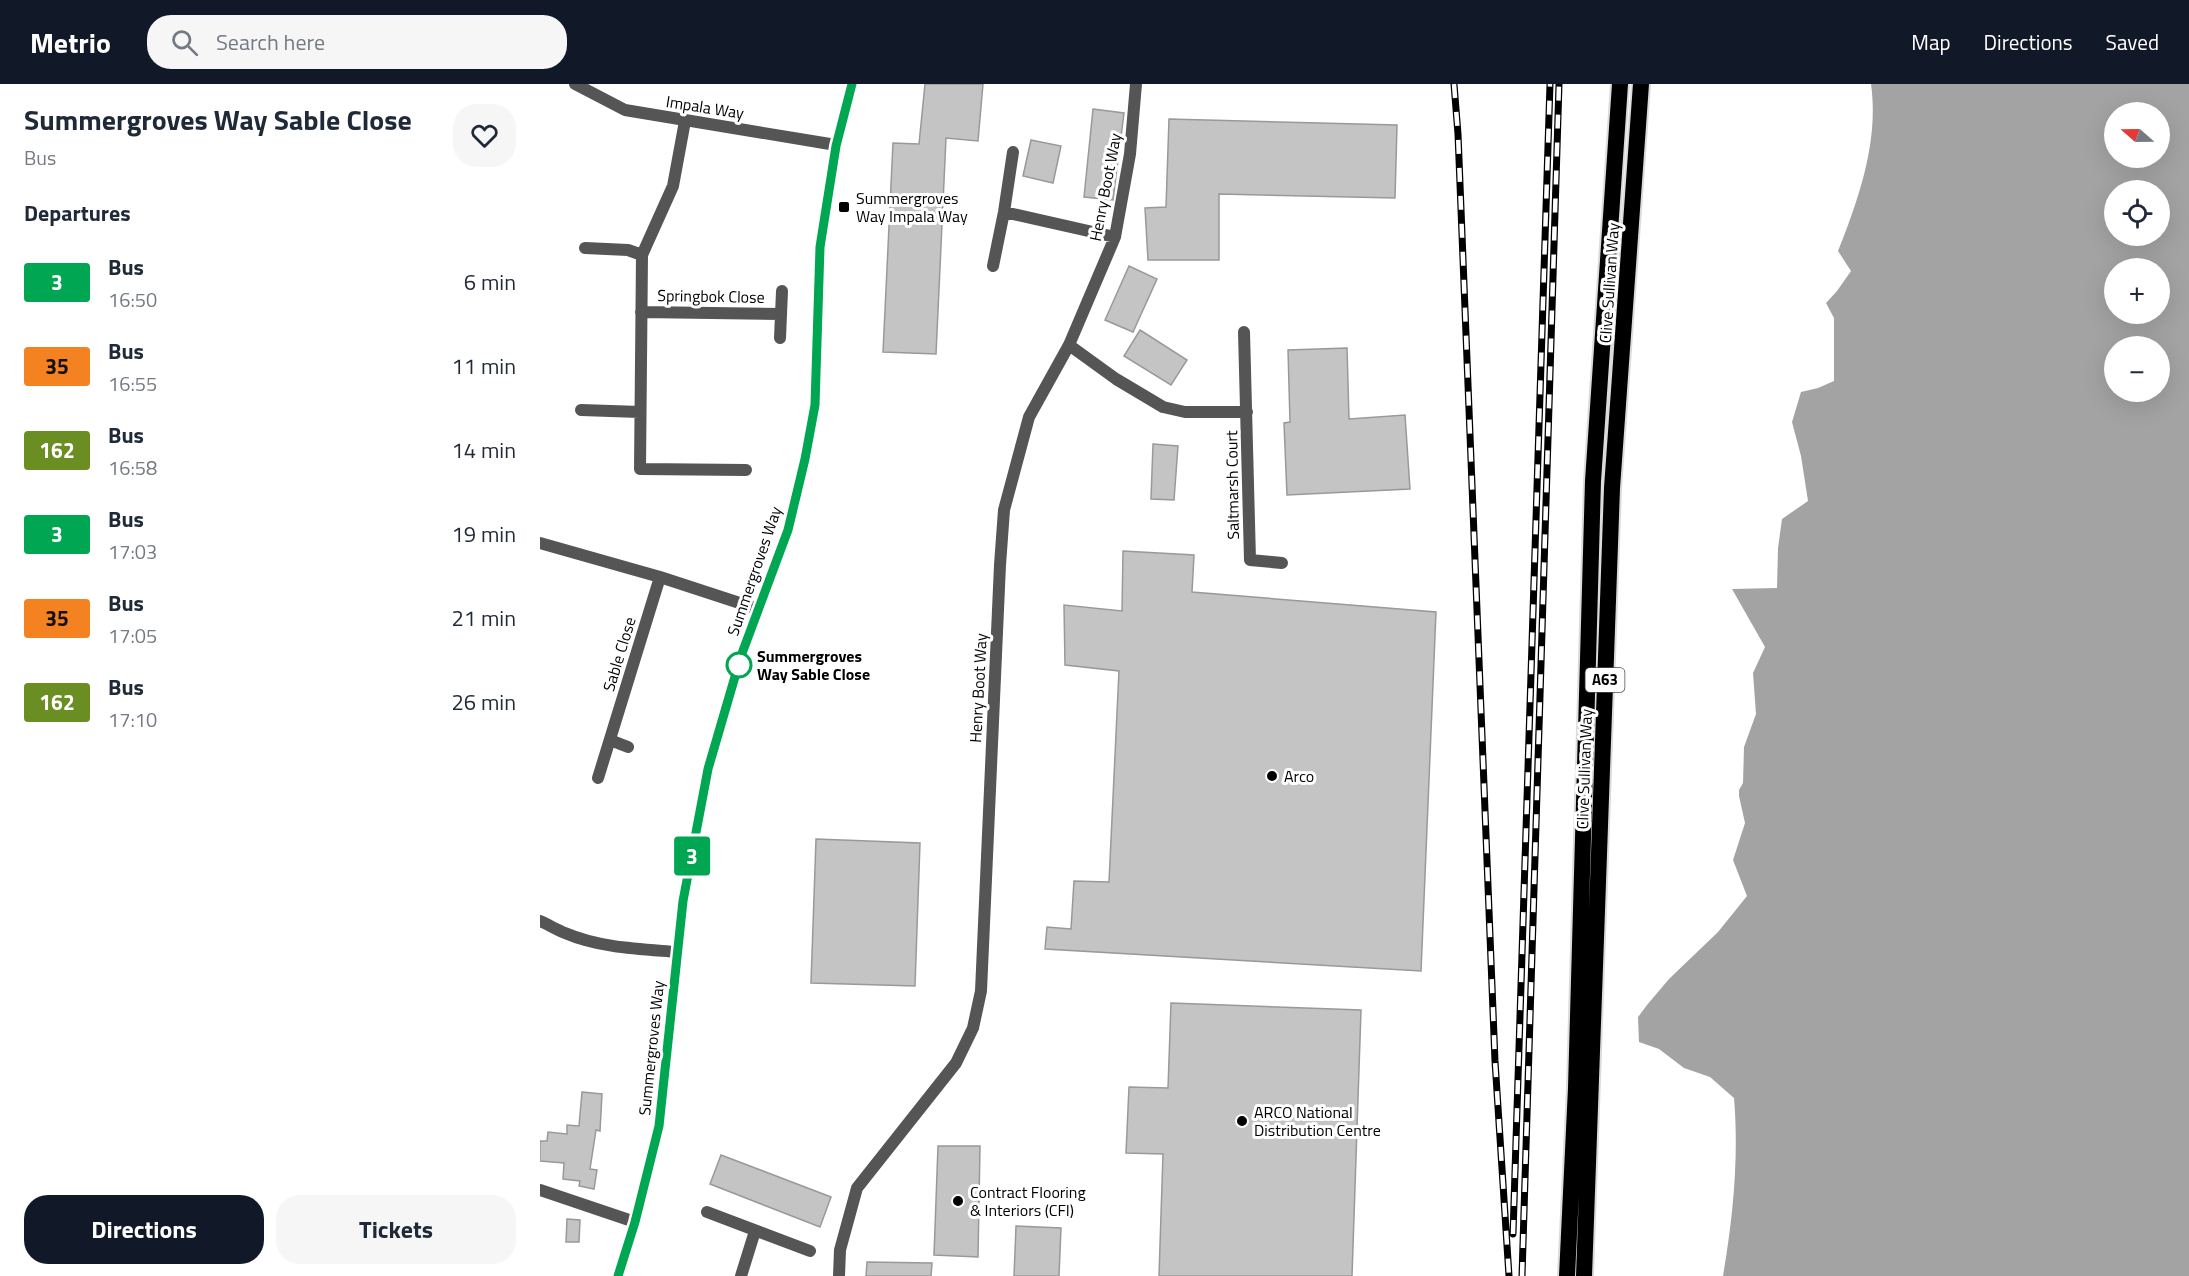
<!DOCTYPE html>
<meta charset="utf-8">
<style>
body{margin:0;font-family:"Titillium Web",sans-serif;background:#f6f6f7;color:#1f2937;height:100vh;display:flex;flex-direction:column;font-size:22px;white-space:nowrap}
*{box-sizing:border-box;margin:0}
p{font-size:20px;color:#747a83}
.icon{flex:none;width:33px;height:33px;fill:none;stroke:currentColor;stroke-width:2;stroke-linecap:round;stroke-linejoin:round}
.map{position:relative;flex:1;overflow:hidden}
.drawer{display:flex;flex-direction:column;background:#fff;width:540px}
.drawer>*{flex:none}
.badge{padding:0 12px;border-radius:4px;font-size:21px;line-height:39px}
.needle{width:39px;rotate:290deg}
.fabs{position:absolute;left:1564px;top:18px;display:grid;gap:12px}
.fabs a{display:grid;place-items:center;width:66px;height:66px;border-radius:50%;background:#fff;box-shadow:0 6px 24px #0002;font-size:30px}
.map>.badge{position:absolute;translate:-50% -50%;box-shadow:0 0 0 3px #fff}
h2{padding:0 24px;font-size:22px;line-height:54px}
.round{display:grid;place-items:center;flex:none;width:63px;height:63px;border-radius:24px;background:#f6f6f7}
.overview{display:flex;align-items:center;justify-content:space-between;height:102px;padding:0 24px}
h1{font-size:28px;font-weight:700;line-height:45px}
.cta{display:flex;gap:12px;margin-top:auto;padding:12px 24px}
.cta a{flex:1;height:69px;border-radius:24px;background:#111827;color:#fff;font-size:24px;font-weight:700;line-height:69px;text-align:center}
.cta a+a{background:#f6f6f7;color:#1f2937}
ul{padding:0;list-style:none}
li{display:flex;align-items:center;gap:18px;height:84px;padding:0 24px}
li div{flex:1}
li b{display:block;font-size:22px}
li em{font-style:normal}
li .badge{min-width:66px;font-weight:700;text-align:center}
header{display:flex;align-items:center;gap:36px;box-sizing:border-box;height:84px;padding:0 30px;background:#111827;color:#fff}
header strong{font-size:28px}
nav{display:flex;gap:33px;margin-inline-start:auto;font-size:21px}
.search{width:420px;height:54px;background:#f6f6f7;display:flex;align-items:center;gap:15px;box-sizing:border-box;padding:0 21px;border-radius:24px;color:#747a83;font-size:22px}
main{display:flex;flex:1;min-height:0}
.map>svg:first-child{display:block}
</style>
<header>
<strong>Metrio</strong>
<div class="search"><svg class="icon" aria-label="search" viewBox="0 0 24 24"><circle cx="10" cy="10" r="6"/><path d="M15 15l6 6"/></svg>Search here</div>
<nav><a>Map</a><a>Directions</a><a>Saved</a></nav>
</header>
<main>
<section class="drawer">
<div class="overview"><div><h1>Summergroves Way Sable Close</h1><p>Bus</p></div><a class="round"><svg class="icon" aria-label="heart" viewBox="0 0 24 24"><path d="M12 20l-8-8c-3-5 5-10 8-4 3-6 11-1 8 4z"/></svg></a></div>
<h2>Departures</h2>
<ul>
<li><span class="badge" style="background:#00a651;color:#fff">3</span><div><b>Bus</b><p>16:50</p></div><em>6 min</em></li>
<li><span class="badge" style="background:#f58220;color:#111">35</span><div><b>Bus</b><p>16:55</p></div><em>11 min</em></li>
<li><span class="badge" style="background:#6b8e23;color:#fff">162</span><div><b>Bus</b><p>16:58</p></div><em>14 min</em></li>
<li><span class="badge" style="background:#00a651;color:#fff">3</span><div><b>Bus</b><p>17:03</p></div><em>19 min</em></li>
<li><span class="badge" style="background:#f58220;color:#111">35</span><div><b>Bus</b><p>17:05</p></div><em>21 min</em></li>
<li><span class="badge" style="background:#6b8e23;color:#fff">162</span><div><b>Bus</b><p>17:10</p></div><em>26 min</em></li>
</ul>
<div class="cta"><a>Directions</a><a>Tickets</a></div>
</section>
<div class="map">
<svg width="1649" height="1192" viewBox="0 0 1649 1192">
<rect width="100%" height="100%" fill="#fff"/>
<path fill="#a3a3a3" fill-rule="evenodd" d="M1331 0H1649V1192H1183C1193 1133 1199 1074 1194 1014L1170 993 1144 984 1119 965 1099 958 1098 933 1107 921 1129 895 1178 848 1207 812 1193 776 1205 739 1199 712V706L1203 699 1204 663 1216 630 1213 589 1225 563 1192 505 1237 504 1238 464 1242 435 1268 417 1261 372 1252 338 1261 308 1278 304 1294 297V234L1286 219 1297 207 1311 187 1298 167C1319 114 1339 57 1331 0ZM1575 28H1620V74H1575ZM1575 106H1620V152H1575ZM1575 184H1620V230H1575ZM1575 262H1620V308H1575Z"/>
<path fill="#c4c4c4" stroke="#999" stroke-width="1.5" d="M385 0H443L438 57 406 54 396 270 343 268 353 59 379 60Z
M553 25 584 29 573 116 544 113Z
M629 35 857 41 855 114 679 110V176H608L605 124 626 123Z
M491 56 521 62 513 99 483 92Z
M589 182 617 195 593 248 565 236Z
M600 246 647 276 631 301 584 272Z
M807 264 809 335 865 331 870 405 747 411 744 339 750 338 748 266Z
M613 360 638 362 634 416 611 415Z
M583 467 654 471 652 508 896 528 881 887 505 865 507 843 531 845 534 797 569 798 579 587 525 581 524 521 582 527Z
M276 755 380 759 375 902 271 899Z
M631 919 821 926 812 1192H619L623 1070 586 1069 589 1003 628 1004Z
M42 1008 62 1010 60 1047 56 1046 50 1085 57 1086 54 1105 39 1102 40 1097 23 1095 24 1079 0 1077V1057H7L8 1048 27 1050V1041L39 1042Z
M398 1062H440L438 1173 394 1171Z
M181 1071 291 1113 280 1143 170 1100Z
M27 1135 40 1136 39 1158H26Z
M476 1142 521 1144 519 1192H474Z
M327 1178 392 1179 391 1192H326Z"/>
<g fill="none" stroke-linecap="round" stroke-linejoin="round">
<defs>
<path id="trunk" d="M1027 1192 1036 1004 1053 397 1080 0
M1044 1192 1072 404 1101 0"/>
</defs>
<use href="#trunk" stroke="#dbdbdb" stroke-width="20"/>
<path stroke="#555" stroke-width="12" d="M35 0 85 26 296 61
M145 37 133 102 102 171 100 385 206 386
M464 128 575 153
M45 164 88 166 102 171
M453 182 464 128 473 68
M101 228 241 230
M704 248 710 476 742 479
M240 254 242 207
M529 261 576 295 623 323 645 328H707
M41 326 100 328
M0 459 120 493 218 525
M70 656 88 663
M58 694 120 493
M0 837C9 841 17 846 25 849 60 864 100 865 137 868
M0 1106 95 1138
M167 1128 270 1167
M78 1192 95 1138 119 1042 143 817 168 685 201 572 248 446 265 375 275 321 280 163 296 61 312 0
M201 1192 215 1147
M299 1192 300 1166 317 1104 416 979 433 944 441 907 460 481 464 426 489 333 529 261 575 153 590 70 596 0"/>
<use href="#trunk" stroke="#000" stroke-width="16"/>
<defs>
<path id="rail" d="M914 0 918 50 955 977 969 1192
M973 1150 1010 0
M982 1192 1019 0"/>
</defs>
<use href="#rail" stroke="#000" stroke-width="7"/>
<use href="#rail" stroke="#fff" stroke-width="4.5" stroke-dasharray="14" stroke-linecap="butt"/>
</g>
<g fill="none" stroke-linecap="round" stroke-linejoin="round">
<defs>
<path id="line" d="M78 1192 95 1138 119 1042 143 817 168 685 201 572 248 446 265 375 275 321 280 163 296 62 312 0"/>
</defs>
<use href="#line" stroke="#fff" stroke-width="14"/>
<use href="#line" stroke="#00a651" stroke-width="9"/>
</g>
<g fill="#000" stroke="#fff" stroke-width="2">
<rect x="298" y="117" width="12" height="12" rx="3"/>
<circle cx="732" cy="692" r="6"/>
<circle cx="702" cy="1037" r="6"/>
<circle cx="418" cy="1117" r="6"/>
</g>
<circle fill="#fff" stroke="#00a651" stroke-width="3" cx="199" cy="581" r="12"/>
<g text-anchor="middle" stroke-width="6" stroke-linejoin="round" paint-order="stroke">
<rect fill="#fff" stroke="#4c4c4c" stroke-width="1.5" x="1045.5" y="584" width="39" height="24" rx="4.5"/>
<g font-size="15" font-weight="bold" fill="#000">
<text x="1065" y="601">A63</text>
</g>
<g font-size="16" fill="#000" stroke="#fff">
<text transform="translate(165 23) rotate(9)" y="6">Impala Way</text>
<text transform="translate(565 103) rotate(-79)" y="6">Henry Boot Way</text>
<text transform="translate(1069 199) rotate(-86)" y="6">Clive Sullivan Way</text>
<text transform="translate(171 212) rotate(1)" y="6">Springbok Close</text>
<text transform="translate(692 401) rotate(-91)" y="6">Saltmarsh Court</text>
<text transform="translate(214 487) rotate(-71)" y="6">Summergroves Way</text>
<text transform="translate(79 570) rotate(-73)" y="6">Sable Close</text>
<text transform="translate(438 604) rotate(-87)" y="6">Henry Boot Way</text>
<text transform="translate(1044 685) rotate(-88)" y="6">Clive Sullivan Way</text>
<text transform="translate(111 964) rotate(-84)" y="6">Summergroves Way</text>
</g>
<g font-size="16" fill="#000" stroke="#fff" text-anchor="start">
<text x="316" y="120">Summergroves<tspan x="316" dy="18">Way Impala Way</tspan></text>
<text x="744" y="698">Arco</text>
<text x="714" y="1034">ARCO National<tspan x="714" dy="18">Distribution Centre</tspan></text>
<text x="430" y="1114">Contract Flooring<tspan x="430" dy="18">&amp; Interiors (CFI)</tspan></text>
</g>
<g font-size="16" font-weight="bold" fill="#000" stroke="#fff" text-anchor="start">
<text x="217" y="578">Summergroves<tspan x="217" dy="18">Way Sable Close</tspan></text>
</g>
</g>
</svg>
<div class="fabs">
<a><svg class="needle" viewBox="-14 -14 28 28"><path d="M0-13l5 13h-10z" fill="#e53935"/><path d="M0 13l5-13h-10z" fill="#747a83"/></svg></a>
<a><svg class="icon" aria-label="locate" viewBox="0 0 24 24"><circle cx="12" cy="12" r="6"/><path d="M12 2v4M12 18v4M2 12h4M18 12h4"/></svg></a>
<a>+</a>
<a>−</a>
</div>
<b class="badge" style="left:152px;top:772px;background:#00a651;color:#fff">3</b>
</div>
</main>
